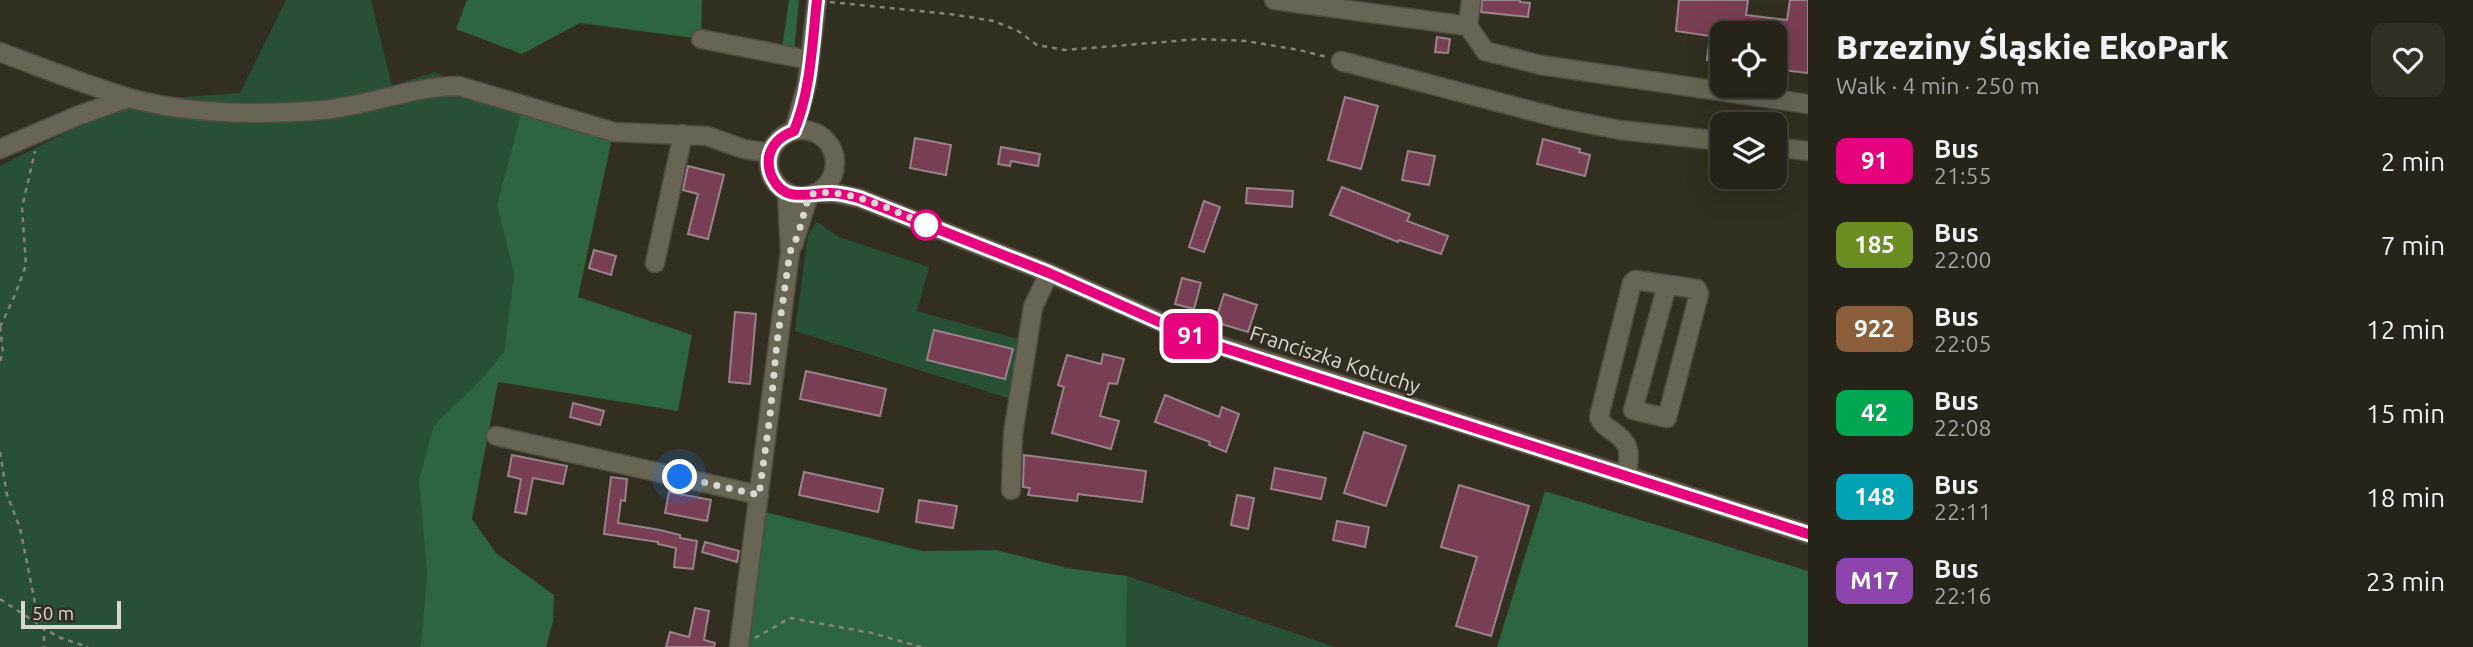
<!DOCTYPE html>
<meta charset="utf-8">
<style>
body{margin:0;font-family:Ubuntu,sans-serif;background:#322f25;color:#f1f3f6;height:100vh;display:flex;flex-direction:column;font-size:26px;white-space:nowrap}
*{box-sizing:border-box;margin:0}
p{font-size:23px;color:#a4a4a2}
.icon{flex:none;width:38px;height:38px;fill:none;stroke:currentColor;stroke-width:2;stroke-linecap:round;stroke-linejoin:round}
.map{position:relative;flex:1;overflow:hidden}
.details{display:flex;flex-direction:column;background:#262318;width:665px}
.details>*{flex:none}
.badge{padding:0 14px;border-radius:10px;font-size:24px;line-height:46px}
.controls{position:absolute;left:1710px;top:21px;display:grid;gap:14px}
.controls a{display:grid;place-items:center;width:77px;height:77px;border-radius:14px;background:#262318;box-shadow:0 7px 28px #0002,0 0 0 2px #424037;font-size:35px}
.scale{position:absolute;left:21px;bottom:18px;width:100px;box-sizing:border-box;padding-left:7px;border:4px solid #dad8ce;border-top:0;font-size:19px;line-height:24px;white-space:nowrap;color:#dad8ce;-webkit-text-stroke:5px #322f20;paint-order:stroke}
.you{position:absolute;width:35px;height:35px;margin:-18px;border:5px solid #fff;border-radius:50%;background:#1a73e8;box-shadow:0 0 0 10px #1a73e833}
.map>.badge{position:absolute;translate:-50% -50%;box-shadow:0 0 0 4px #fff}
.round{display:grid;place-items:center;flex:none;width:74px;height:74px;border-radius:14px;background:#322f25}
.overview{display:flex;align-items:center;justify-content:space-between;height:119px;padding:0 28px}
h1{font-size:33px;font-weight:800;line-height:52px}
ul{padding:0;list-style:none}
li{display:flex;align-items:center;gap:21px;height:84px;padding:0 28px}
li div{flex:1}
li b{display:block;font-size:26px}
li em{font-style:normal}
li .badge{min-width:77px;font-weight:700;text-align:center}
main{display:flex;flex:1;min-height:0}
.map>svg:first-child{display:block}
</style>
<main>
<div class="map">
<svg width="1808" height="647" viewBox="0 0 1808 647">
<rect width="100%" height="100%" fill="#322f20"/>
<path fill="#275034" d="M286 0H371L392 86 435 72 521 113 497 205 514 274 504 352 478 383 419 480 427 574 421 643 419 647H0V166L98 116 171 98 240 93Z
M817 222 839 237 929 267 917 311 1022 340 1011 399 795 331 808 235Z
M1127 576 1335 647H1126Z"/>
<path fill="#2d6540" d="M467 0H702L701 39 580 23 522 54 456 29Z
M789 0H799L794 52 781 55Z
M521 113 612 138 578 297 692 335 678 411 498 382 472 519 496 553 554 595 553 622 546 647H419L421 643 427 574 419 480 434 425 478 383 504 352 514 274 497 205Z
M1545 491 1808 571V647H1497Z
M765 512 922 551 996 550 1067 568 1127 576 1126 647H744Z"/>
<path fill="#773e54" stroke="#98838a" stroke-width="2" d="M1482 0H1520V2L1530 3 1528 17 1481 12Z
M1679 0H1748L1746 15 1787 20 1790 0H1808V73L1774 69V33H1722V62L1707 60 1710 36 1676 31Z
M1437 37 1450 39 1448 53 1435 52Z
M1345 97 1378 106 1361 169 1328 160Z
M915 138 951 145 946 175 910 168Z
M1543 139 1580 149 1579 152 1590 155 1585 176 1537 164Z
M1001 147 1040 154 1038 166 1011 161 1010 166 998 164Z
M1408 151 1435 156 1429 185 1402 180Z
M688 166 724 175 708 239 688 234 698 194 683 190Z
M1342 187 1410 214 1407 221 1448 236 1441 254 1399 240 1398 242 1330 215Z
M1247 188 1293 191 1292 207 1246 203Z
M1204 201 1220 207 1204 252 1189 247Z
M594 250 616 256 611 275 589 268Z
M1182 278 1201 283 1194 309 1175 304Z
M1224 294 1257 305 1248 332 1215 322Z
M735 312 756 314 750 384 729 382Z
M934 330 1013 349 1005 379 927 360Z
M1103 354 1124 359 1117 384 1109 383 1100 416 1119 421 1111 449 1052 433 1064 387 1058 385 1067 355 1101 364Z
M806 371 886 389 880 416 800 399Z
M1165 395 1219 417 1222 407 1239 414 1226 452 1209 445 1210 442 1155 422Z
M573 403 604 411 600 425 570 417Z
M1364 432 1406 446 1386 506 1344 493Z
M512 455 567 466 563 484 533 478 526 514 515 512 521 479 508 476Z
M1024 455 1146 471 1142 502 1078 494 1077 501 1028 495 1030 488 1023 487Z
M1275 468 1326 478 1321 499 1271 489Z
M804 472 883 489 878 512 799 495Z
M611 477 627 479 625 501 621 500 618 523 660 530 680 535V538L697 541 693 569 674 567 676 548 658 544V542L604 534Z
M1459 485 1529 506 1491 636 1456 626 1477 557 1441 547Z
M669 492 711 500 707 521 665 513Z
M1237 495 1254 498 1248 529 1231 525Z
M919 500 957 506 953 528 916 522Z
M1337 521 1369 527 1365 547 1333 540Z
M705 542 739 551 737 562 702 552Z
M695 608 709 611 704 640 715 643 714 647H666L670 632 689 637Z"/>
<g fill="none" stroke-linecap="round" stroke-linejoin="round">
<defs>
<path id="minor" d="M1274 0 1468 26 1485 51 1541 65 1808 104
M1468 26 1471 0
M701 39 810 60
M0 52C42 68 83 84 126 97 184 114 262 116 322 110 369 106 412 86 459 86L614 132 707 136 744 149 770 153
M1341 61 1559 118 1620 130 1722 141
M769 163a33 33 0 1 1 66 0a33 33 0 1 1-66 0Z
M794 131 807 84 817 0
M1774 147 1808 151
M0 149 77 116 128 98
M817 193H834L859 198 1049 273 1202 340 1808 534
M793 245 809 195
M655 263 683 134
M496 436 759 495
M1627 476C1629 452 1633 445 1611 430 1605 426 1602 424 1599 417L1632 283 1635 280 1697 289 1699 294 1667 418 1633 410 1667 285
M1011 490 1013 434 1033 307 1049 273
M739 647 790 252 787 193"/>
</defs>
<use href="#minor" stroke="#504d40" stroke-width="21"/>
<path stroke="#868377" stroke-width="2.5" stroke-dasharray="5 5" stroke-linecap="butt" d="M830 2 950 14 994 21 1018 31 1037 45 1065 50 1200 39 1246 41 1299 50 1327 57
M0 327 15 295 26 265 22 208 35 151
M0 361 3 352 0 327
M0 452 7 495 20 528 35 603 44 628V647
M0 599 58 637 88 647
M755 638 790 618 872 633 921 647"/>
<use href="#minor" stroke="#686554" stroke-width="18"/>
</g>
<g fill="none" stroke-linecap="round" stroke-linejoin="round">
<defs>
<path id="line" d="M817 0C812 43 811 91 794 131 781 136 772 143 769 157 768 165 769 172 773 179 786 204 810 192 832 193 841 193 850 196 859 198L1049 273 1202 341 1808 534"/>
</defs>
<use href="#line" stroke="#fff" stroke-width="16"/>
<use href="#line" stroke="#e6007e" stroke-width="10"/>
<path stroke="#dad8ce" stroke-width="7" stroke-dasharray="0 12.6" d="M680 477 759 495 770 416 777 342 790 252 798 235 809 195C840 184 898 212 926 225"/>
</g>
<circle fill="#fff" stroke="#e6007e" stroke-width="3.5" cx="926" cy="225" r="14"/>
<g text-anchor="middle" stroke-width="5" stroke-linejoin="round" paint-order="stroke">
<g font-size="21" fill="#dad8ce" stroke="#322f20">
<text transform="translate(1335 360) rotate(18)" y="7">Franciszka Kotuchy</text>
</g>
</g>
</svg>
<div class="controls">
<a><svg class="icon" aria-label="locate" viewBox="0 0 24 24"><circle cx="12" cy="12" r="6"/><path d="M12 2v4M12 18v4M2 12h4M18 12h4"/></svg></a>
<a><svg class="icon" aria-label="layers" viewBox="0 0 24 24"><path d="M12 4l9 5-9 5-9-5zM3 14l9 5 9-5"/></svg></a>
</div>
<div class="scale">50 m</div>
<div class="you" style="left:680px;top:477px"></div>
<b class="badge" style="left:1191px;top:336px;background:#e6007e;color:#fff">91</b>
</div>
<section class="details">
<div class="overview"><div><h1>Brzeziny Śląskie EkoPark</h1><p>Walk · 4 min · 250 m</p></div><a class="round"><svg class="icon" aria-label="heart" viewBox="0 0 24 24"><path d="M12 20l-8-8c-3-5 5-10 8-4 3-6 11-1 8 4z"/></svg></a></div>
<ul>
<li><span class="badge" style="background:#e6007e;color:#fff">91</span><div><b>Bus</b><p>21:55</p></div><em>2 min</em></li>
<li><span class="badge" style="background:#6b8e23;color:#fff">185</span><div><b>Bus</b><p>22:00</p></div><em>7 min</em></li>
<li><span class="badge" style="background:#8b5e3c;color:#fff">922</span><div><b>Bus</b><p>22:05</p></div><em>12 min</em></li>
<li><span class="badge" style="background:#00a651;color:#fff">42</span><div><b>Bus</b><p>22:08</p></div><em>15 min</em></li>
<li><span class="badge" style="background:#00a3b4;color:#fff">148</span><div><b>Bus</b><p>22:11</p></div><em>18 min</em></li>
<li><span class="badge" style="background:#8e44ad;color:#fff">M17</span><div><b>Bus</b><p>22:16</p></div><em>23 min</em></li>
</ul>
</section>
</main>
